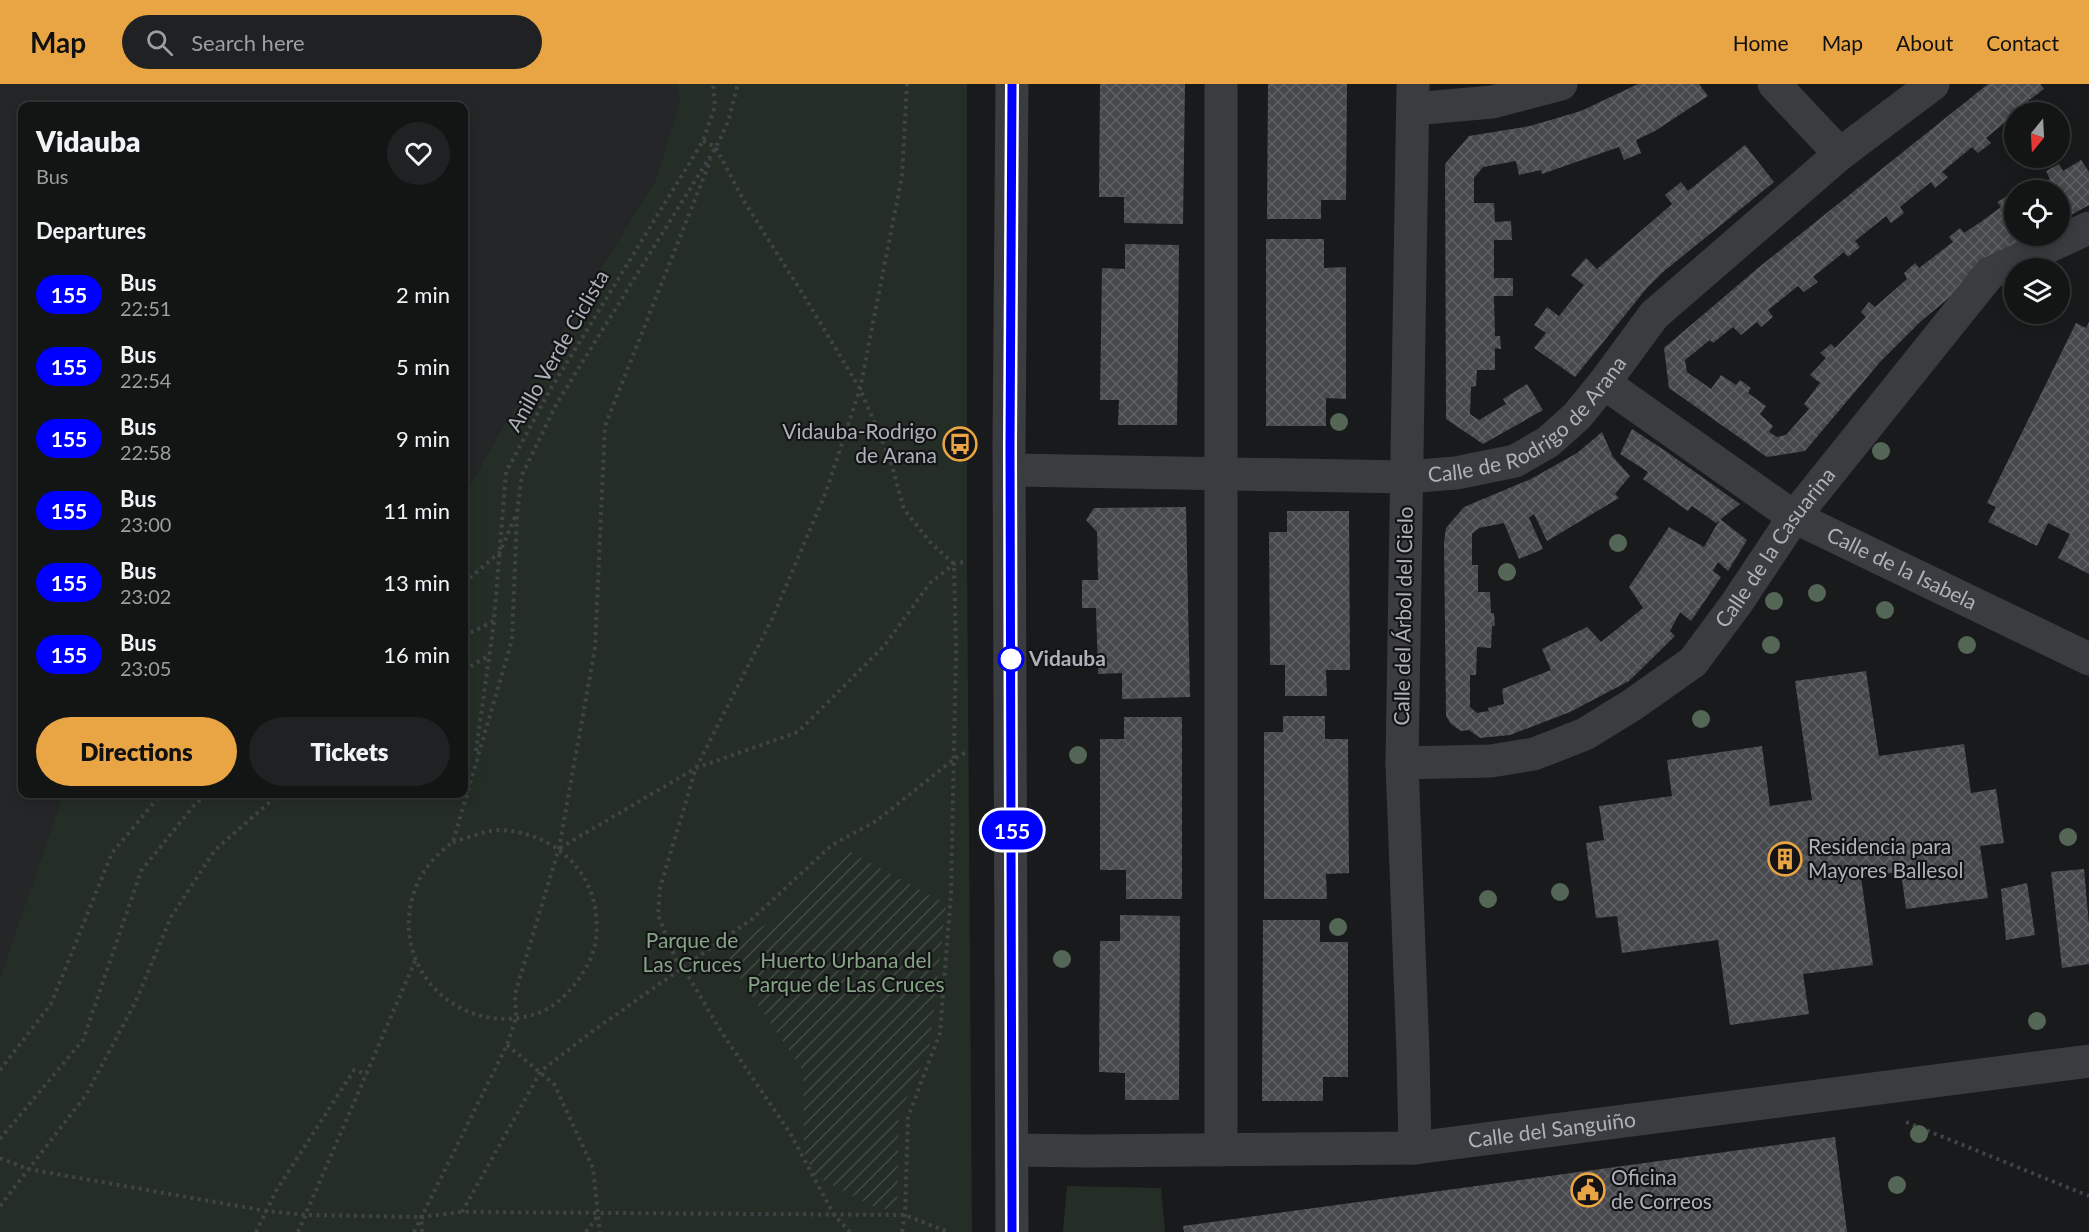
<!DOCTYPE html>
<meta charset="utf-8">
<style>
body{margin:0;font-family:Lato,sans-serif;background:#202122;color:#f1f3f6;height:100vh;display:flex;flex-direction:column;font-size:22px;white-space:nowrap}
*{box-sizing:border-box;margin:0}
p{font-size:20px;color:#9d9ea0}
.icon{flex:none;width:33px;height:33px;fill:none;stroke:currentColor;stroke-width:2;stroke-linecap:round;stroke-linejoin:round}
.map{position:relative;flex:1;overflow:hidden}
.drawer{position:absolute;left:18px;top:18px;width:450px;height:696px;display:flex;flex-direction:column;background:#131414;border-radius:12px;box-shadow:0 3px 15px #0003,0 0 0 2px #323334}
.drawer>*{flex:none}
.badge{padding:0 12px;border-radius:20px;font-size:21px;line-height:39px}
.needle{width:39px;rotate:198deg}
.fabs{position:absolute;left:2004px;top:18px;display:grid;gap:12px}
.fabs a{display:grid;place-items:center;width:66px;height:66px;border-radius:50%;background:#131414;box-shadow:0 3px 15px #0003,0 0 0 2px #323334;font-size:30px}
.map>.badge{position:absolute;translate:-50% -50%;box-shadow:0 0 0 3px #fff}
h2{padding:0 18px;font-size:22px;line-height:54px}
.round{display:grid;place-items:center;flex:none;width:63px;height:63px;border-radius:32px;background:#202122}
.headline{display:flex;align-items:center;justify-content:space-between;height:102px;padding:0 18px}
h1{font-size:28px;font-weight:800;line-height:45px}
.action{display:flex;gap:12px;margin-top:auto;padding:12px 18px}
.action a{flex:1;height:69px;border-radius:36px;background:#e9a444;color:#111;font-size:24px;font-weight:800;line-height:69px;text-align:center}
.action a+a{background:#202122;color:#f1f3f6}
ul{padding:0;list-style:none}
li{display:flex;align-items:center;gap:18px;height:72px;padding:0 18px}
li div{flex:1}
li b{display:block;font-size:22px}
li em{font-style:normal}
li .badge{min-width:66px;font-weight:700;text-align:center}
header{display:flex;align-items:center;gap:36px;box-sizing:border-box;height:84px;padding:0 30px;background:#e9a444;color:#111}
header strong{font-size:28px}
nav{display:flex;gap:33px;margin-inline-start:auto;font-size:21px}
.search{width:420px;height:54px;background:#202122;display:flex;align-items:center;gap:15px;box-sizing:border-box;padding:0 21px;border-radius:33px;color:#9d9ea0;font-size:22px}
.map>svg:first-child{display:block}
</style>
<header>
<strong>Map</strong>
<div class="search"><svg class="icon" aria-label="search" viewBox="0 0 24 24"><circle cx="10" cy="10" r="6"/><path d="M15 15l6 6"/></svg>Search here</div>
<nav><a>Home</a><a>Map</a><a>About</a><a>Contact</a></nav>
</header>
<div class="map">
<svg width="2089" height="1148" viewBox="0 0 2089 1148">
<defs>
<pattern id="garden-furrows" width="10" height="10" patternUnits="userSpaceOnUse" patternTransform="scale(1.5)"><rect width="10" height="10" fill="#252e26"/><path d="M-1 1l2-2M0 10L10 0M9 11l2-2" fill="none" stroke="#424a43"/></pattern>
<pattern id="building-cross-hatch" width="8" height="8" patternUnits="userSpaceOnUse" patternTransform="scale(1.5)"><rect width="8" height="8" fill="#46484b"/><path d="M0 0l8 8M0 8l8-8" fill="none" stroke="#5e6063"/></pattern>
</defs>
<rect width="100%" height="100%" fill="#191a1b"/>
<path fill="#252628" d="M0 0H677L680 15 656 95 508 334 464 411V22H22V710H63L0 894Z"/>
<path fill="#252e26" d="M677 0H967V477L972 1148H0V894L63 710H464V411L508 334 656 95 680 15Z
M1067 1102 1161 1104 1165 1148H1063Z"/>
<path fill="url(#garden-furrows)" d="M843 764 946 820 929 965 899 1030 897 1127 877 1124 815 1092 804 1068 803 987 723 869 772 836Z"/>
<path fill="url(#building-cross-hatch)" d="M1100 0H1185L1183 140 1124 139V113H1099Z
M1268 0H1347L1346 116H1321V135H1267Z
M1638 0H1699L1708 12 1655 47 1636 56 1641 69 1624 76 1619 63 1542 90 1541 86 1519 91 1516 77 1483 83 1474 94V119H1494L1495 138 1511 137 1512 156H1494V194H1513V212H1494L1495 252H1500L1501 265 1495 264V286H1477L1476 302 1471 303 1470 330 1479 336 1506 320 1503 315 1527 300 1543 326 1483 360 1446 335 1445 80 1469 52 1530 42 1581 27Z
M1988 0H2040L2044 5 2028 17 2033 25 2029 28H2014V31L1986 54 1991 59 1978 69 1972 63 1942 88 1948 93 1935 104 1931 98 1900 123 1904 129 1891 139 1886 132 1855 157 1860 163 1848 173 1844 168 1813 193 1818 198 1804 208 1798 202 1768 226 1773 233 1761 243 1757 238 1741 251 1733 243 1713 259 1710 256 1685 276 1687 288 1711 305 1721 291 1736 301 1740 296 1751 304 1748 309 1766 322 1760 330 1773 342 1769 348 1777 353 1786 351 1809 325 1804 320 1820 299 1810 291 1826 274 1820 269 1831 260 1835 264 1866 233 1861 228 1869 218 1875 223 1907 195 1904 189 1915 179 1919 184 1953 158 1949 153 1960 144 1964 149 1982 137 2001 123 1997 118 2009 111 2011 116 2014 114V152H2035L1962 203 1920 238 1880 278 1805 367 1767 373 1669 304 1664 264 1758 184Z
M1745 61 1774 98 1663 188 1646 205 1575 293 1534 264 1546 249 1534 241 1547 223 1559 232 1584 201 1571 191 1586 174 1597 185 1672 120 1665 111 1681 98 1688 107Z
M2081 76 2089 88V121L2060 137V106H2028L2050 95 2046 87 2059 80 2063 87Z
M1266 155H1324V184L1346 183V315L1326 314V342H1266Z
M1125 160 1179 161 1177 341H1118L1119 316H1100L1102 184 1125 185Z
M2089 238V490L2058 474 2070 450 2048 439 2037 462 1988 438 1996 423 1987 419 2076 239 2086 244Z
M1632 345 1664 366 1740 420 1716 439 1692 422 1688 427 1643 395 1648 388 1620 370Z
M1602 348 1613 373 1630 392 1615 410 1619 414 1547 457 1534 430 1529 434 1543 465 1519 475 1504 439 1479 444 1472 450V481H1478V508H1490L1491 529H1494L1495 542H1492L1491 564 1477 563 1476 591H1470V623L1477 629 1489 627 1488 624 1504 620 1502 605 1551 586 1542 565 1587 543 1601 558 1643 524 1629 503 1669 443 1704 463 1720 435 1747 456 1728 487 1718 478 1713 487 1721 493 1691 537 1680 528 1670 547 1675 552 1629 597 1570 628 1510 651 1480 654 1469 646 1461 647 1451 640 1446 632 1444 458 1446 444 1464 423 1531 395 1577 369Z
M1186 423 1190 613 1122 615V589L1098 590 1096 524H1082V496H1098L1097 448 1086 436 1094 424Z
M1287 427H1349L1350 586H1326L1327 612H1285V581H1270L1269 448H1287Z
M1866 587 1879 672 1964 660 1971 709 1996 705 2004 759 1980 762 1988 814 1906 825 1901 788 1861 793 1873 881 1803 890 1809 930 1730 941 1718 856 1622 869 1617 832 1596 834 1586 759 1604 756 1599 722 1672 712 1667 676 1762 662 1770 722 1812 716 1795 597Z
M1283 632H1325V655H1348L1349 789 1326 790 1327 815H1264V648H1283Z
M1124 633H1182V815H1126V786H1100V655H1124Z
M2084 785 2089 840V880L2062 884 2051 788Z
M2027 799 2035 851 2006 856 2001 805Z
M1120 831 1180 832 1179 1016H1125V989L1099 988 1100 857H1120Z
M1263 836H1320V858H1348V993H1323V1017H1262Z
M1835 1053 1847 1148H1184L1183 1142Z"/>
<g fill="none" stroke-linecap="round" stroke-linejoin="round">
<path stroke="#414347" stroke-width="4" stroke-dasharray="3 4.5" stroke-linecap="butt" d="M703 57 716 63 715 65
M716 64 744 117 809 220 860 305 890 375 904 425 930 458 954 480 956 568 951 810 940 949 908 1033 905 1131 902 1148
M464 499 500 468 515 433
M464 552 494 537 506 388 550 306 703 57 715 22 713 0
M464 586 488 572
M476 667 494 538
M453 758C467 754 489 745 502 746 547 749 586 777 595 823 597 837 598 854 593 868 586 890 563 919 541 928 475 954 404 903 409 833 411 801 428 776 453 758L512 556 517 430 522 391 557 319 716 63 728 38 738 0
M560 764 696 684 798 648 885 561 930 499 954 480 967 477
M507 961 554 1000 593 1084 600 1148
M0 986 51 920 112 769 161 710
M1906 1038 2089 1112
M0 1055 83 956 141 787 195 720 209 710
M0 1074 28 1085 266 1127 307 1131 421 1133
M0 1122 86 1011 135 919 171 833 215 766 279 710
M462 1128 541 987 594 946 752 835 832 761 876 737 954 675 968 667
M256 1148 276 1107 354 986 367 990
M298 1148 415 877
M414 1148 507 961 516 934 515 910 559 764 595 564 605 342 711 75
M422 1148 421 1133 462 1128 905 1131 948 1148
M586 1148 599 1130
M850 1148 834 1131 790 1049 722 949 690 895 676 876 658 831 660 804 696 684 772 535 826 408 860 305 902 92 907 0"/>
<g stroke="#3b3c40" stroke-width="33">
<path d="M1221 0V1066"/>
<path d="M1413 0 1402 679 1413 969 1415 1064"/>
<path d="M1774 0 1840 70"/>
<path d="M1413 25 1492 18 1561 0"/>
<path id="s1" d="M1604 299 1794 433 2089 575"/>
<path id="s2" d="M1010 386 1406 393 1456 389 1515 377 1548 358 1577 332 1604 299 1654 231 1840 70 1933 0"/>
<path id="s3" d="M1402 679 1491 677 1534 670 1585 650 1632 621 1693 578 1736 520 1794 433 1990 189 2089 144"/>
<path id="s4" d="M1013 1066 1087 1067 1415 1064 2089 977"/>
<path d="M1012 1148 1009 362 1012 0"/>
</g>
</g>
<g fill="#546655">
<circle cx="1339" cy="338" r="9"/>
<circle cx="1881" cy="367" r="9"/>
<circle cx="1618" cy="459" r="9"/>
<circle cx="1507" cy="488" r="9"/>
<circle cx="1817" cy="509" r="9"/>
<circle cx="1774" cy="517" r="9"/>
<circle cx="1885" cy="526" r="9"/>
<circle cx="1771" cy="561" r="9"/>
<circle cx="1967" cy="561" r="9"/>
<circle cx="1701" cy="635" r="9"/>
<circle cx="1078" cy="671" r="9"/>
<circle cx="2068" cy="753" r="9"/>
<circle cx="1560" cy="808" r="9"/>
<circle cx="1488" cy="815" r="9"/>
<circle cx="1338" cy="843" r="9"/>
<circle cx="1062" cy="875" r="9"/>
<circle cx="2037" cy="937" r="9"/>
<circle cx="1919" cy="1050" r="9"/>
<circle cx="1897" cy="1101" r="9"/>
</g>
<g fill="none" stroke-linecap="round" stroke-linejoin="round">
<defs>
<path id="line" d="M1012 1148 1010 362 1012 0"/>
</defs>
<use href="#line" stroke="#fff" stroke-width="14"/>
<use href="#line" stroke="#00f" stroke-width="9"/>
</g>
<defs>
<symbol id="bus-ring" viewBox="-11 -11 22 22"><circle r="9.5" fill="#141416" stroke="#e9a444" stroke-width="1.5"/><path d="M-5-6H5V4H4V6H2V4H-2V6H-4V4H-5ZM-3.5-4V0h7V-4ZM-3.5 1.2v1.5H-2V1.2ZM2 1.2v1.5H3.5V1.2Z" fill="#e9a444"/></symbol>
<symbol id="building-ring" viewBox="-11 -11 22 22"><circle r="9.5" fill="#141416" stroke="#e9a444" stroke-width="1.5"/><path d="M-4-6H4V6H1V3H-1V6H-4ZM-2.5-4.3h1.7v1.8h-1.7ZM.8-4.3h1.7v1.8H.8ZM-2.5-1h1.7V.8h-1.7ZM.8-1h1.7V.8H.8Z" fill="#e9a444"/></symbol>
<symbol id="civic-ring" viewBox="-11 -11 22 22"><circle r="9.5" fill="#141416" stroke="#e9a444" stroke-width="1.5"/><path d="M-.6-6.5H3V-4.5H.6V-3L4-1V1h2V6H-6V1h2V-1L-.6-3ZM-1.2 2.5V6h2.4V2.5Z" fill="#e9a444"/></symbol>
</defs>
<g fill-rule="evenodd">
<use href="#bus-ring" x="941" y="341" width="38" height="38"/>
<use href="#building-ring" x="1766" y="756" width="38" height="38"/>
<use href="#civic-ring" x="1569" y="1087" width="38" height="38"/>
</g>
<circle fill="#fff" stroke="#00f" stroke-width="3" cx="1011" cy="575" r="12"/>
<g text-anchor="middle" stroke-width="4.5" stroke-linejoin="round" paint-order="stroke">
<g font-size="21" fill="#adb2ba" stroke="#141416">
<text transform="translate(558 267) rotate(-60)" y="7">Anillo Verde Ciclista</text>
<text dy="7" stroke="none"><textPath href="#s2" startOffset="537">Calle de Rodrigo de Arana</textPath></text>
<text dy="7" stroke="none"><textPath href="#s3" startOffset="458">Calle de la Casuarina</textPath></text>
<text dy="7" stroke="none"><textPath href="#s1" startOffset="352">Calle de la Isabela</textPath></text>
<text transform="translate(1404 532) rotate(-89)" y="7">Calle del Árbol del Cielo</text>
<text dy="7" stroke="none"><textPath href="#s4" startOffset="540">Calle del Sanguiño</textPath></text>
</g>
<g font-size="21" fill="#adb2ba" stroke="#141416" text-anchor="start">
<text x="937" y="355" text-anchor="end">Vidauba-Rodrigo<tspan x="937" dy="24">de Arana</tspan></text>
<text x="1808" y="770">Residencia para<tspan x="1808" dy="24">Mayores Ballesol</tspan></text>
<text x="1611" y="1101">Oficina<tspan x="1611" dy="24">de Correos</tspan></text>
</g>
<g font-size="21" font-weight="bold" fill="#adb2ba" stroke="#141416" text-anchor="start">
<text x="1029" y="582">Vidauba</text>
</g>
<g font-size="21" fill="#85a485" stroke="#141416">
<text x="692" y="864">Parque de<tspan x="692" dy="24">Las Cruces</tspan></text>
<text x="846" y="884">Huerto Urbana del<tspan x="846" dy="24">Parque de Las Cruces</tspan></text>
</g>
</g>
</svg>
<div class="fabs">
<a><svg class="needle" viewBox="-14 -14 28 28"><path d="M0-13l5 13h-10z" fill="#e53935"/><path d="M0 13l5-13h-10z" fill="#9d9ea0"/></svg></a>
<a><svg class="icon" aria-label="locate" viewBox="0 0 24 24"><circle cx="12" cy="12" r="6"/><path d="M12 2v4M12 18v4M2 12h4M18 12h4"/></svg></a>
<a><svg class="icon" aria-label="layers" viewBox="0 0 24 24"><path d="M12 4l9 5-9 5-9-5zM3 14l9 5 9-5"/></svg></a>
</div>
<b class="badge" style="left:1012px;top:746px;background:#00f;color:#fff">155</b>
<section class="drawer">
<div class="headline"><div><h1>Vidauba</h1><p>Bus</p></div><a class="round"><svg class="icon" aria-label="heart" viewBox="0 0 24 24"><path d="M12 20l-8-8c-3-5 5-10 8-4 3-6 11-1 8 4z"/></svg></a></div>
<h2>Departures</h2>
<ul>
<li><span class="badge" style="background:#00f;color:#fff">155</span><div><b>Bus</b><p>22:51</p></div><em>2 min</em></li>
<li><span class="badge" style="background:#00f;color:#fff">155</span><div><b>Bus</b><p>22:54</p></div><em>5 min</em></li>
<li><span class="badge" style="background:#00f;color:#fff">155</span><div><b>Bus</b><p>22:58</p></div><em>9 min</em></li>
<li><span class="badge" style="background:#00f;color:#fff">155</span><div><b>Bus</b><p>23:00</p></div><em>11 min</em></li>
<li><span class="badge" style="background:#00f;color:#fff">155</span><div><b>Bus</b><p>23:02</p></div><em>13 min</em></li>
<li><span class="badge" style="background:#00f;color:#fff">155</span><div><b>Bus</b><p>23:05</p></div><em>16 min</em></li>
</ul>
<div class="action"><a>Directions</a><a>Tickets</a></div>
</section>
</div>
